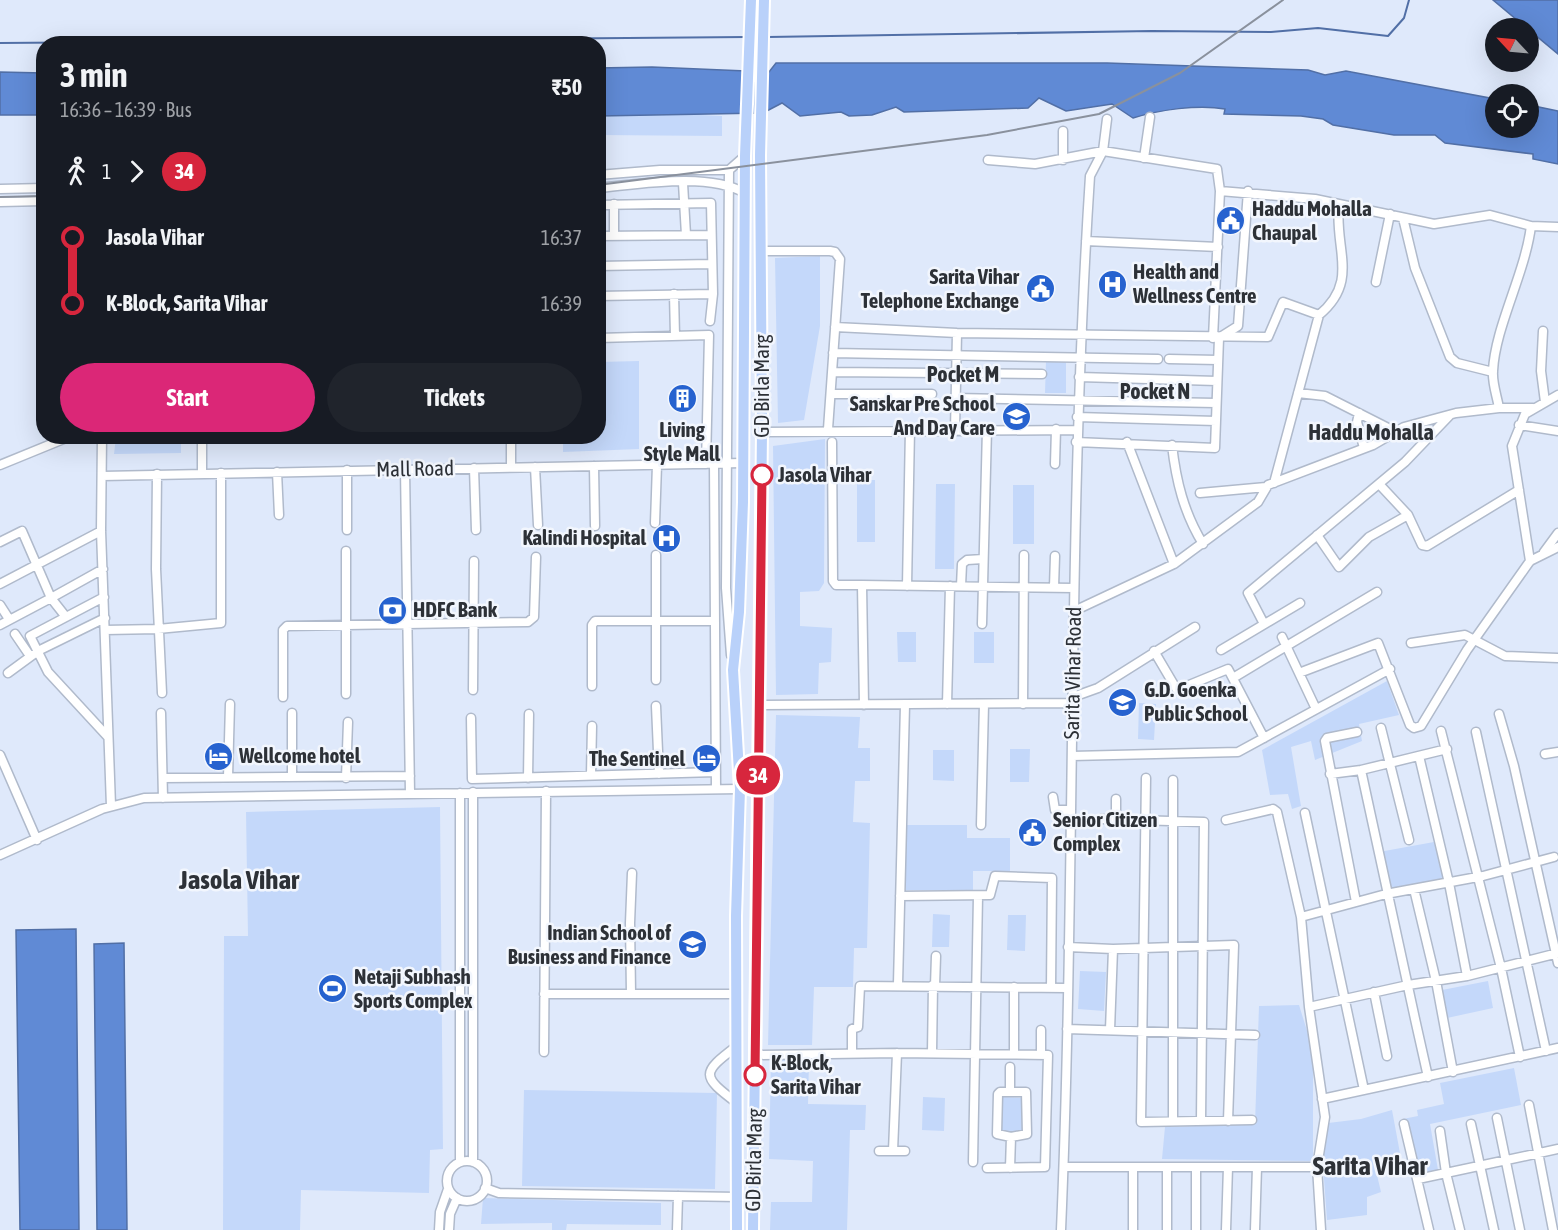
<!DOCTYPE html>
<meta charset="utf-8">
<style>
body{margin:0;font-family:"Asap Condensed",sans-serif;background:#20242c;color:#f1f3f6;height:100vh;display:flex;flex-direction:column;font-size:22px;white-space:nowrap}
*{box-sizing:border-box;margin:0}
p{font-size:20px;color:#9ea1a6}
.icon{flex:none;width:33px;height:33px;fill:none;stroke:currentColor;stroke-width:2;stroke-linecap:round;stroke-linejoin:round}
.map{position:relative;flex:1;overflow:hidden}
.sheet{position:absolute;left:36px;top:36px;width:570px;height:408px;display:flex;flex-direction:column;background:#171b24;border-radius:24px;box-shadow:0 6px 24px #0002}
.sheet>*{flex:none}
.badge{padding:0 12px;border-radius:20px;font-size:21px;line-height:39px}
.needle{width:39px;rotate:296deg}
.fabs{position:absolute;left:1485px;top:18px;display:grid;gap:12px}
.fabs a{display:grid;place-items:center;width:54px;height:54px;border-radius:50%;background:#171b24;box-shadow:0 6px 24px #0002;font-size:30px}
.map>.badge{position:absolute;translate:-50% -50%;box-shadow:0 0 0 3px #fff}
.legs{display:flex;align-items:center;gap:9px;height:66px;padding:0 24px;font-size:20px}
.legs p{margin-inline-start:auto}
.overview{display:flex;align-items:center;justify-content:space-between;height:102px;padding:0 24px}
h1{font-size:33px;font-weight:700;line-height:45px}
.action{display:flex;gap:12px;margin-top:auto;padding:12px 24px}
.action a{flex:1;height:69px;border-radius:36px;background:#db2777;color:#fff;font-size:24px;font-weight:700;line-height:69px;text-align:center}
.action a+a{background:#20242c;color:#f1f3f6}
ul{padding:0 24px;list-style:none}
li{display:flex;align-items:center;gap:21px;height:66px;font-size:22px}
li i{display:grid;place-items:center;width:9px;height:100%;margin:0 8px;background:currentColor}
li i::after{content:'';width:15px;height:15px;margin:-8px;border:4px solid;border-radius:50%;background:#171b24}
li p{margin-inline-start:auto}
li:first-child i{background:linear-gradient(#0000 50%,currentColor 0)}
li:last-child i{background:linear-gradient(currentColor 50%,#0000 0)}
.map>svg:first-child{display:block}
</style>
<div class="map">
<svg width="1558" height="1230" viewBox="0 0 1558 1230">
<rect width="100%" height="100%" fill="#dfe9fb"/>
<path fill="#c4d8fa" d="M598 110 722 116V136L599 135Z
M820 256V326L804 420 778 423 775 258Z
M639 361V449L563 452V437L598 436 599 362Z
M1046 361 1066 362V393H1045Z
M116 437H181V453L114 454Z
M825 439 824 583 819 591 800 592V626L832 628 831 662 819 663 818 694 776 695 773 446Z
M857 480H875V542H857Z
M936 484H955L954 569H935Z
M1013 485H1034V544H1013Z
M897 632H916V662H898Z
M974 632H994V663H974Z
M1387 681 1399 715 1359 724 1362 741 1315 760 1311 741 1291 747 1301 806 1292 809 1288 794 1270 795 1262 750Z
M1139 703 1156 704 1154 740 1138 739Z
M776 715 860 717 858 748H870V781H855L853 822 870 823 867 948H854L853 987H814L812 1045H768Z
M1010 749H1030L1029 782H1010Z
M933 750H954V781L933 780Z
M440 807 443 1149 430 1150 429 1193 301 1190 300 1230H223L224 936H248L246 812Z
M906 825H967V838H1010V871H973V890H906Z
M1434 842 1444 880 1387 891 1379 852Z
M933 914 950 915 949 947H932Z
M1008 915H1026L1025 951 1007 950Z
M1080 971 1106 972 1104 1011 1078 1009Z
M1488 981 1493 1008 1447 1018 1442 990Z
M1299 1005 1313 1050V1161L1162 1159 1165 1127 1255 1124 1259 1006Z
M771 1060 809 1061 808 1104 866 1105 865 1130H850L847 1230H770L771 1202H812L813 1161 769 1159Z
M1514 1068 1521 1105 1430 1124 1438 1170 1414 1175 1403 1119 1418 1116 1417 1110 1444 1104 1440 1083Z
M524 1090 717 1093 715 1189 522 1186Z
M923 1097 945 1098 944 1131 922 1130Z
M1001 1097 1023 1098 1022 1134 1001 1133Z
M1392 1110 1402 1164 1376 1171 1381 1192 1367 1197V1215L1327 1220 1320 1124 1361 1119Z
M483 1198 661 1203V1225L567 1224 566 1230H552V1223L481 1224Z"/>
<path fill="#608ad5" stroke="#516fa6" stroke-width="1.5" d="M1493 0H1558V54Z
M776 63H1107L1308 70 1325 75 1346 71 1495 99 1496 128H1528L1529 105 1558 111V164L1533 159V154L1445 143 1435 135H1394L1333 125 1323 119 1301 116 1224 114 1225 109C1198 104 1159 110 1133 118L1112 104 1066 111 1039 98 1028 108 904 112 896 107 872 115 849 116 841 112 800 116 782 103 763 113 599 116 598 68 652 67 769 72Z
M0 72 43 73V115H0Z
M76 929 79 1230H20L16 930Z
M124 943 127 1230H97L94 944Z"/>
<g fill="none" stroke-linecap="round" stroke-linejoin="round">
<path stroke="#516fa6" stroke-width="2" d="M768 37 1152 31 1271 32 1318 28 1388 36 1404 18 1409 0
M0 43 747 37"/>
<defs>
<path id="minor" d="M1063 131V160
M1144 158 1150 117
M988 160 1035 164 1103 151 1217 169 1220 191 1213 338
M729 170 726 588 731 655
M598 175 660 170H729L745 156
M683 183 686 235
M598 188C641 184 708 172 745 193
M0 189 44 188
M1220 191 1315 199 1434 224 1490 215 1531 226 1558 227
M0 202 44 201
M598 205 711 203 713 294 710 321
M1403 218 1415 268 1450 357 1457 363 1493 372
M598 236 711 235
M614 236V204
M1086 241 1218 247
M761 251H830L835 252 840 259 828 429
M598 266 712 264
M1376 282 1390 214
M674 294 675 336
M598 296 713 294
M835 327 957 333 1268 337 1283 302 1319 315C1360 281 1334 249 1339 205
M1543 331 1541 371 1545 402
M598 338 709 335 706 464
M833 353 1158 359
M1169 359 1218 360
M832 372 1042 374
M1079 377 1217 381
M1298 393 1325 396 1396 432
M831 394H932
M955 398 1216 403
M1499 408C1497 396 1492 383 1493 371 1495 327 1525 274 1531 226
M1359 413 1357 422 1364 448
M1077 417 1216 421
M1519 425 1558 431
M955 430 957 333
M762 432 1076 430
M102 436 101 531 111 806
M202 436V473
M511 436V467
M832 442 833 581 836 585H862L864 705
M1076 442 1215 448 1219 338 1238 326 1248 191
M1127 442 1174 564
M1172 445C1176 481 1184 513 1203 544
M714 463 716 789
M1055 464 1056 429
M0 465 71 436
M594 466 595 526
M535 467 538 525
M474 468 476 530
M405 469 410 793
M277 472 279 515
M157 474 156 569 162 693
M102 476 743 463
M1274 483 1319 315
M1200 493 1266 487
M1408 515 1422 545 1427 546 1519 490
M655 523 657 465
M347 530V470
M1317 535 1339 567 1369 537 1408 515 1379 484
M0 542 22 531 51 598 103 569
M346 551V694
M1544 552 1558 533
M1530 561 1512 446 1525 414 1558 395
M0 584 101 531
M862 585 1074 588
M907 586 910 429
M961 586 962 564 967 560 983 559
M1054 587 1055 556
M0 605 9 619
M1074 611 1174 564 1258 502 1268 485 1373 445 1404 427 1456 413 1499 408H1533
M66 617 104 597
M982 624 987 429
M1264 624 1248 593 1405 462 1450 415
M0 625 51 598 66 617 30 636 48 672 108 737
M105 630 158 629 221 623V473
M15 634 30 656
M1282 637 1316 709
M1411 643 1465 635 1505 656 1558 658
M1221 650 1300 603
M1154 651 1177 690 1228 669 1264 738
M8 673 38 651 105 618
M1299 673 1378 643 1410 725 1414 728 1421 726 1467 650 1530 561 1558 547
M1233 678 1377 592
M656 680V555
M592 686V625L595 621H715
M473 690 474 561
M283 697V630L287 626 528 622 534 617 536 557
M1073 697 1098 688 1195 627
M947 704 950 586
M1023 704 1024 555
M758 705 1073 703
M656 706 659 774
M161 713 163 798
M292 713V775
M1499 714 1514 766 1558 963
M471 718 472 779 716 772
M1381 728 1409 840
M1441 731 1501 968 1520 1057
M1476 732 1546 1051
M1545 754 1558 752
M0 755 37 840
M1072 756 1238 752 1390 669
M1419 756 1449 883 1467 976
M1361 770C1383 873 1405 975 1428 1077
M1330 774 1361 770 1447 749
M591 775 592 726
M228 777 230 704
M163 778 410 776
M346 778 348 722
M528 778 529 714
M1146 778 1141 1122 1252 1120
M1173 780V1121
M473 792V1162
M1053 797 1055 810H1071
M1305 813 1364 1090
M1101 819 1204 822 1201 1121
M1116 819V799
M1226 820 1273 809 1277 812 1301 917 1309 1007 1325 1117 1317 1167 1321 1230
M981 825 984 704
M0 855 102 809 144 798 740 789
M1414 889 1436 981 1453 1072
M900 896 990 895 995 876 1052 878 1051 988
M1356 902 1325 741 1327 738 1357 732
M1301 917 1386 894 1483 876 1554 857
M1068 947 1113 949 1234 945 1228 1121
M898 984 905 705
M935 986 936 956
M1374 992 1387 1056
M544 994H737
M631 994 630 923 632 873
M1309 1007 1408 985 1467 976 1558 953
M1067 1029 1255 1035
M1110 1030 1113 949
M737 1046C701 1073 701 1076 737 1103
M544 1052 546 791
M852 1053V1029L858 1027 860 986 1067 988
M932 1053 933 985
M1014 1054V987
M1041 1054V1030
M755 1055 897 1053 1048 1055 1045 1167 987 1168
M1010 1092V1067
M1322 1099 1558 1048
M1529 1105 1553 1230
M1497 1118 1520 1230
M1404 1124 1429 1230
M1471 1124 1494 1230
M1440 1131 1446 1173 1460 1230
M879 1151H905
M893 1151 897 1053
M447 1181a20 20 0 1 1 40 0a20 20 0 1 1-40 0Z
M460 1162V793
M973 1162 978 896
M1064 1167H1317
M1133 1167V1230
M1010 1168 1011 1137 997 1134 998 1094 1000 1092H1026L1027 1134 1011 1137
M1418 1179 1558 1149
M485 1188 499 1193 738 1197
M439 1230 440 1212 448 1189
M449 1230 450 1214 457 1198
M677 1230 678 1196
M1061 1230C1076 879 1067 527 1090 176L1103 151 1107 119
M1167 1230V1167
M1196 1230V1167
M1226 1230 1228 1167
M1255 1230 1257 1167"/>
<path id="major" d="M737 1230 736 916 740 789 733 670 739 612 743 502 745 156 751 0
M753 1230 762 432 760 155 764 0"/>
</defs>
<use href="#minor" stroke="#b0bacb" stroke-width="11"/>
<use href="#major" stroke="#fff" stroke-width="14"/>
<use href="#minor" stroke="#fff" stroke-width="8"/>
<use href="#major" stroke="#b9d1fa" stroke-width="10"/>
<path stroke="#8a919d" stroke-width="2" d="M598 185 987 135 1099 114 1180 73 1283 0
M0 197 44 196"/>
</g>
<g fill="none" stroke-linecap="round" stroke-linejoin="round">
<defs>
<path id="line-1" d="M755 1075 762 475"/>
</defs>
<use href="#line-1" stroke="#fff" stroke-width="14"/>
<use href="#line-1" stroke="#d7263d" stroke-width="9"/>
</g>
<defs>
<symbol id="civic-disc" viewBox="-11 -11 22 22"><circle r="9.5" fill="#2662cf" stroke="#f2f6fd"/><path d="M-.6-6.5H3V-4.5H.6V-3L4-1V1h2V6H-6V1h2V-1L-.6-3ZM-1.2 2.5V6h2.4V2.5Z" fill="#fff"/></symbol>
<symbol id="hospital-disc" viewBox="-11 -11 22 22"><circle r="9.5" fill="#2662cf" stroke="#f2f6fd"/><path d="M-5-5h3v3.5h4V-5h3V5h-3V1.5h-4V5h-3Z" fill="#fff"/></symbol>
<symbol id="building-disc" viewBox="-11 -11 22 22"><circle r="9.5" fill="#2662cf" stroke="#f2f6fd"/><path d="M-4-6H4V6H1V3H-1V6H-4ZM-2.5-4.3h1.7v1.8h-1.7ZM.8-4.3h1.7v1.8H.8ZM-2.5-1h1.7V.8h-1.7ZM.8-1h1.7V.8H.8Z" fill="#fff"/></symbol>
<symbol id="school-disc" viewBox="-11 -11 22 22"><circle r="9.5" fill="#2662cf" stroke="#f2f6fd"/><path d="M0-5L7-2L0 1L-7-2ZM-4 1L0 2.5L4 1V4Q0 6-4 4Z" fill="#fff"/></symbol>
<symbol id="bank-disc" viewBox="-11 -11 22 22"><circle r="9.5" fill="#2662cf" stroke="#f2f6fd"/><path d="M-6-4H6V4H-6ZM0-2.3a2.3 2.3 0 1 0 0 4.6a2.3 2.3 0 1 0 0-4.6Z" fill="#fff"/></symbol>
<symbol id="hotel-disc" viewBox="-11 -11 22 22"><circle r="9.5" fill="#2662cf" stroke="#f2f6fd"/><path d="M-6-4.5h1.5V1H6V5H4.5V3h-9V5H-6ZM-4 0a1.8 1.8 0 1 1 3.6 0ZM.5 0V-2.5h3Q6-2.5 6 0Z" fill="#fff"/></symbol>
<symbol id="university-disc" viewBox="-11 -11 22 22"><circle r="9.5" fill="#2662cf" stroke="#f2f6fd"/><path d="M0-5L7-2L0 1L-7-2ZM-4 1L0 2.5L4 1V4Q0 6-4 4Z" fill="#fff"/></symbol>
<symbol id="stadium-disc" viewBox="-11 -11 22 22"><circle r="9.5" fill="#2662cf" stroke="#f2f6fd"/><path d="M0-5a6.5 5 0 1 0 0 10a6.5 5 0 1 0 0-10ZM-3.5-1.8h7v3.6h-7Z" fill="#fff"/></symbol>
</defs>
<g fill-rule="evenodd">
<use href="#civic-disc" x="1214" y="204" width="33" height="33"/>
<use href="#hospital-disc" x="1096" y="268" width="33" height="33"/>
<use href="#civic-disc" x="1024" y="272" width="33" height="33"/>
<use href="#building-disc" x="666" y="382" width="33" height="33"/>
<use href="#school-disc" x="1000" y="400" width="33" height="33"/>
<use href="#hospital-disc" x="650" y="522" width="33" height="33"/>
<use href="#bank-disc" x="376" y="594" width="33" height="33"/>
<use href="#school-disc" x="1106" y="686" width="33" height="33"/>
<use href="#hotel-disc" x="202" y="740" width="33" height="33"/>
<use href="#hotel-disc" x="690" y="742" width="33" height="33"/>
<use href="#civic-disc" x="1016" y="816" width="33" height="33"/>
<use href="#university-disc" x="676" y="928" width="33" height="33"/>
<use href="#stadium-disc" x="316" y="972" width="33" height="33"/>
</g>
<g fill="#fff" stroke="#d7263d" stroke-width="3">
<circle cx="762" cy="475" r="10"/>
<circle cx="755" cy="1075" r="10"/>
</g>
<g text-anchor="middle" stroke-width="5" stroke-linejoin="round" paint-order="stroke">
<g font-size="21" font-weight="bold" fill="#2d3137" stroke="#f2f6fd" text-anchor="start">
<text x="1252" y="216">Haddu Mohalla<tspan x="1252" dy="24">Chaupal</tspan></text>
<text x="1133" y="279">Health and<tspan x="1133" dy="24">Wellness Centre</tspan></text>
<text x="1019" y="284" text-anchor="end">Sarita Vihar<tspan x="1019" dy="24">Telephone Exchange</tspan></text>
<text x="995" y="411" text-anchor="end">Sanskar Pre School<tspan x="995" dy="24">And Day Care</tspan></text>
<text x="682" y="437" text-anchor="middle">Living<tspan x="682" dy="24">Style Mall</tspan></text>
<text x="646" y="545" text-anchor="end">Kalindi Hospital</text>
<text x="413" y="617">HDFC Bank</text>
<text x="1144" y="697">G.D. Goenka<tspan x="1144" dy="24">Public School</tspan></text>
<text x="239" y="763">Wellcome hotel</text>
<text x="685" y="766" text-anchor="end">The Sentinel</text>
<text x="1053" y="827">Senior Citizen<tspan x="1053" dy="24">Complex</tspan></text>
<text x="671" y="940" text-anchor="end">Indian School of<tspan x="671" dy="24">Business and Finance</tspan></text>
<text x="354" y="984">Netaji Subhash<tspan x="354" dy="24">Sports Complex</tspan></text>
</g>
<g font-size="21" fill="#2d3137" stroke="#f2f6fd">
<text transform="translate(762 386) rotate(-90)" y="7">GD Birla Marg</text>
<text transform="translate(415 469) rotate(-1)" y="7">Mall Road</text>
<text transform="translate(1073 673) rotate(-89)" y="7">Sarita Vihar Road</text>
<text transform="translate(754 1160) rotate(-89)" y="7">GD Birla Marg</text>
</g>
<g font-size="21" font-weight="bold" fill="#2d3137" stroke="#f2f6fd" text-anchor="start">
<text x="778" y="482">Jasola Vihar</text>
<text x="771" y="1070">K-Block,<tspan x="771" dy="24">Sarita Vihar</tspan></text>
</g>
<g font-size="22" font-weight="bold" fill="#2d3137" stroke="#f2f6fd">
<text x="963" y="382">Pocket M</text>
<text x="1155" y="399">Pocket N</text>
<text x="1371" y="440">Haddu Mohalla</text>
</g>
<g font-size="27" font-weight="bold" fill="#2d3137" stroke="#f2f6fd">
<text x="239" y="889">Jasola Vihar</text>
<text x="1370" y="1175">Sarita Vihar</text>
</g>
</g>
</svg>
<div class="fabs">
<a><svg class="needle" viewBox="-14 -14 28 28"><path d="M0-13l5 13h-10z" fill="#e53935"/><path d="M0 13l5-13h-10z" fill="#9ea1a6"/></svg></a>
<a><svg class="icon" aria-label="locate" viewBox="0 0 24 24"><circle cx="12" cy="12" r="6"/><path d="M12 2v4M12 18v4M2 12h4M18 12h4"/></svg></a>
</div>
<b class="badge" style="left:758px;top:775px;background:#d7263d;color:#fff">34</b>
<section class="sheet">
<div class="overview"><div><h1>3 min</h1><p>16:36 – 16:39 · Bus</p></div><b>₹50</b></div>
<div class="legs"><svg class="icon" aria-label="walk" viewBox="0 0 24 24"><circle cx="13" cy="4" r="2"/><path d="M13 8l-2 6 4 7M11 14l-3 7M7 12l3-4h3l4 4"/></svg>1<svg class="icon" aria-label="forward" viewBox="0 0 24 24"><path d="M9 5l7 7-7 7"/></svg><b class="badge" style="background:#d7263d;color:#fff">34</b></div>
<ul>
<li><i style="color:#d7263d"></i><b>Jasola Vihar</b><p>16:37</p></li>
<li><i style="color:#d7263d"></i><b>K-Block, Sarita Vihar</b><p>16:39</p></li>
</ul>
<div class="action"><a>Start</a><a>Tickets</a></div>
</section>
</div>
